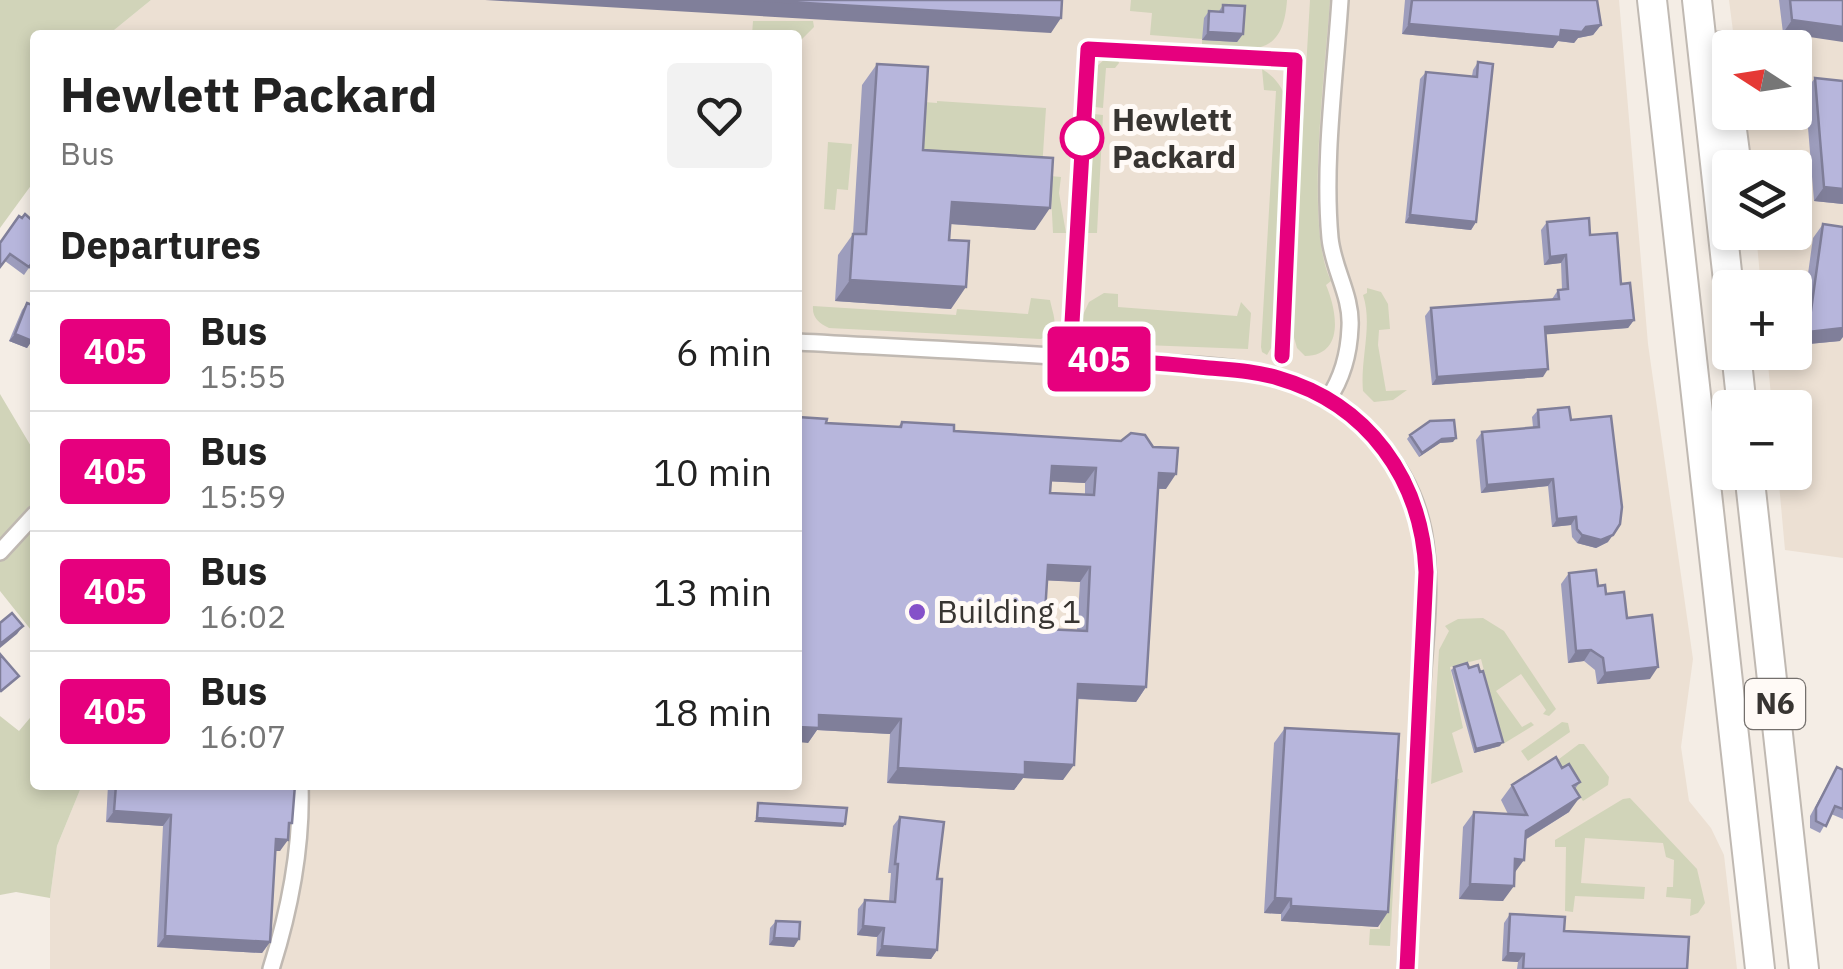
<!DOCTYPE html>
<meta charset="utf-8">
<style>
body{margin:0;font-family:"IBM Plex Sans",sans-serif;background:#f2f2f2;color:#222;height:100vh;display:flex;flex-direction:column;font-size:38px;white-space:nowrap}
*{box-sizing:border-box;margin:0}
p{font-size:32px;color:#767676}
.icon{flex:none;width:55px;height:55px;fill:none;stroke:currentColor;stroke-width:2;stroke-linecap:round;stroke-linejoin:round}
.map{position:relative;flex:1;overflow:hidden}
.sheet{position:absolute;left:30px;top:30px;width:772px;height:760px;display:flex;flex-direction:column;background:#fff;border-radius:10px;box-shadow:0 5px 15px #0003}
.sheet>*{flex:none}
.badge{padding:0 20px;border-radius:8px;font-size:35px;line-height:65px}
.needle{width:65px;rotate:282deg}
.tools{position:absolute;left:1712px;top:30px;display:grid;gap:20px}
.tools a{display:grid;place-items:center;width:100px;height:100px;border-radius:10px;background:#fff;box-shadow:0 5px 15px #0003;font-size:50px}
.map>.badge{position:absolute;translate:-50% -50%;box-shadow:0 0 0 5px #fff}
h2{padding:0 30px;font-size:38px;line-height:90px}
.round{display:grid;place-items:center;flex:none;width:105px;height:105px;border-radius:10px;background:#f2f2f2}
.head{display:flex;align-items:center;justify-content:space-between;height:170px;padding:0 30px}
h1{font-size:48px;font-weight:800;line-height:75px}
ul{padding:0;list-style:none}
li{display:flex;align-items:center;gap:30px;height:120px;padding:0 30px;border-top:2px solid #e0e0e0}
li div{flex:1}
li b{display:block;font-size:38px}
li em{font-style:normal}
li .badge{min-width:110px;font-weight:700;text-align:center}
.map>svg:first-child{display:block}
</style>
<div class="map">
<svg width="1843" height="969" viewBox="0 0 1843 969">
<rect width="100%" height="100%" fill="#f4ede5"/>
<path fill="#ece0d3" d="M151 0H1619L1648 344 1693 659 1681 747 1689 801 1711 828 1724 855 1737 969H50V898L57 846 82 785H798V35H108Z
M1729 0H1843V558L1785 550 1778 473 1795 472V408L1772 407 1767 353 1795 352V288L1761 287 1756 233 1795 232V168L1750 167 1743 113 1795 112V48L1735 47Z"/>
<path fill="#d1d4b9" d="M0 0H151L108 35H35V180L0 228Z
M1131 0H1287C1283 61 1249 49 1202 46V39L1150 35 1152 13 1130 11Z
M1310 0H1330C1326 65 1304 228 1331 281L1326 285C1337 311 1345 355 1305 356L1297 348 1291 327Z
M753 21H813L814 27 802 39 798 77V35H752Z
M1105 59 1118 60 1119 63 1115 68H1106L1103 108 1095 107 1097 66Z
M1262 69C1275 77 1284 88 1287 104L1271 348 1267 355 1262 352 1261 347 1276 91 1264 90Z
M937 101 1046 108 1042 169 920 161 924 102 937 103Z
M1094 114 1103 115 1097 233H1087Z
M828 142 852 144 848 190 837 189 835 210 824 209Z
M1050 176 1061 177 1059 193 1066 233H1053Z
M1367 288 1381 292 1388 304 1390 329 1379 330 1378 345 1386 391 1407 390 1393 400 1374 402 1363 391C1360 359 1373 325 1363 295L1367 293Z
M1104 293 1118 294V307L1237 316 1241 302 1251 313 1248 349 1092 343 1085 334 1081 319 1089 302Z
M1031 298 1050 300C1054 319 1061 329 1041 339L829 328C819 323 812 318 813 306L956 315 957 309 1028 314Z
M0 394 35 453V635L0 591Z
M1483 618 1504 631 1556 709 1549 716 1543 714 1546 710 1521 674 1496 691 1522 727 1531 722 1534 725 1503 744 1481 659 1450 667 1463 728 1452 733 1463 772 1431 784 1439 650 1449 631 1445 626 1458 619Z
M35 712V785H82L57 846 50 898 16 892 0 895V716L19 731Z
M1562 722 1568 723 1570 732 1528 761 1521 751Z
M1579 744H1584L1609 777 1608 785 1583 801 1555 762Z
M1390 778 1399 779 1390 946 1369 945 1370 929H1380Z
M1630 798 1697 869 1705 903 1698 913 1690 916 1691 899 1666 897 1667 887H1673L1674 860 1666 857 1663 843 1585 838 1581 883 1645 887 1644 899 1575 896 1573 912 1565 911 1566 847H1555V840L1623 799Z"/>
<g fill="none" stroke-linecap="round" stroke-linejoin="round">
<defs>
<path id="street" d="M798 342C908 348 1019 353 1130 361 1185 365 1249 364 1301 386 1361 412 1410 466 1423 531 1433 583 1424 644 1421 697 1415 788 1411 878 1406 969
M1328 399C1343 377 1349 354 1350 327 1352 296 1333 269 1330 238 1323 162 1335 77 1340 0
M0 552 35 514
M271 969C290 909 302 848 300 785"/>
<path id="highway" d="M1652 0 1760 969
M1697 0 1730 299
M1721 46 1737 168
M1736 352 1742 408
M1749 472 1804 969"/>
</defs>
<use href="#street" stroke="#c0b9b2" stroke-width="20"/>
<use href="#highway" stroke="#c0b9b2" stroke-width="32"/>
<use href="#street" stroke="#fff" stroke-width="15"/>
<use href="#highway" stroke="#fff" stroke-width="28"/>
</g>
<path fill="#9d9dbd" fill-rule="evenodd" d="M1405 0H1597L1601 25 1593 35 1578 38 1574 43 1558 41 1553 48 1402 34Z
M1779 0H1843L1783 33Z
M1223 5 1243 34 1237 42 1202 40 1204 18 1209 11H1219Z
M1478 62 1476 222 1471 230 1405 223 1420 79 1426 72 1472 76 1473 70Z
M877 64 923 150 1035 230 950 224 951 309 835 301 838 255 853 234 862 85Z
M1815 78 1843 204 1814 201 1805 91Z
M1547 222 1590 235 1621 284 1634 320 1628 328 1545 334 1543 377 1432 385 1425 316 1431 308 1552 299 1558 290H1562L1561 263 1544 265 1541 230Z
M1823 224 1840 341 1798 345 1813 238Z
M0 243 35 259 24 275 5 261Z
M27 303 35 306V344L31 342 27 348 9 341 22 310Z
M1538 410 1571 420 1608 542 1596 548 1577 543 1572 537 1571 525 1552 527 1548 486 1481 493 1476 440 1482 432 1533 427 1532 417Z
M902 422 954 431 1121 441 1166 489H1158L1146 687 1136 702 1077 699 1063 780 1023 778 1014 790 887 783 890 734 817 730 808 743 826 423 898 427ZM1050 481 1085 483V495L1050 493ZM1047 580 1080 582 1077 631 1044 629Z
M1410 435 1453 442 1440 443 1419 457 1407 439Z
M1569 573 1606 594 1627 618 1650 679 1597 684 1595 670 1584 661 1568 663 1561 584Z
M1454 667 1500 746 1474 753 1451 670Z
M1285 728 1378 927 1281 921V914L1264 913 1274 743Z
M1837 767 1843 770V819L1831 814 1820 833 1810 828V816Z
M1562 768 1580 782 1575 789 1569 812 1525 840 1503 901 1459 899 1463 827 1474 812 1508 814 1501 800 1512 785Z
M108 785H295L289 827 280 851H275L270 942 262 953 157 947 163 826 106 822Z
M900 817 937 879V950L931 959 876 956 877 937 857 935 858 909 865 900 889 901 891 873H888L893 826Z
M1510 914 1564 931 1687 969H1517L1518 962 1502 961 1504 923Z
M776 921 794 947 769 945 770 928Z"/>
<path fill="#807f9a" d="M485 0H755L1061 18 1051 33Z
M1792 20 1843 27V42L1783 33Z
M1409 24 1561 30 1601 25 1593 35 1578 38 1574 43 1558 41 1553 48 1402 34Z
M1208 32 1243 34 1237 42 1202 40Z
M1824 187 1843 189V204L1814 201Z
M952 202 1050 208 1035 230 937 223Z
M1410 215 1476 222 1471 230 1405 223Z
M1566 255 1561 263 1544 265 1550 257Z
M850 280 966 287 951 309 835 301Z
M1634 320 1628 328 1539 335 1545 327Z
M1843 328V337L1840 341 1798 345 1808 332Z
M15 334H35V344L31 342 27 348 9 341Z
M1548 369 1543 377 1432 385 1437 377Z
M1456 438 1453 442 1440 443 1419 457 1422 453 1442 439Z
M1052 466 1096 468 1085 483 1041 481Z
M1159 473 1176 474 1166 489 1148 488Z
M1553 479 1548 486 1481 493 1487 485Z
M1576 517 1571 525 1552 527 1557 519Z
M1582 535H1613L1608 542 1596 548 1577 543Z
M1048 565 1090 567 1080 582 1037 580Z
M23 626 17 634 0 648V644Z
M1591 650 1584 661 1568 663 1576 651Z
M1658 667 1650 679 1597 684 1605 673Z
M1078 684 1146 687 1136 702 1068 698Z
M819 715 901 719 890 734 817 730 808 743 798 742V727Z
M1503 742 1500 746 1474 753 1476 749Z
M1025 762 1074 765 1063 780 1023 778 1014 790 887 783 898 768Z
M1580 797 1569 812 1515 846 1526 831Z
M114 811 171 815 163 826 106 822Z
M757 818 845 824 843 827 754 822Z
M276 839 288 840 280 851H268Z
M1515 859 1524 860 1513 875Z
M1470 884 1514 886 1503 901 1459 899Z
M1275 898 1291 899 1281 914 1264 913Z
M1291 906 1388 912 1378 927 1281 921Z
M863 926 884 928 877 937 857 935Z
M165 936 270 942 262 953 157 947Z
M774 938 799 939 794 947 769 945Z
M882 946 937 950 931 959 876 956Z
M1508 953 1524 954 1518 962 1502 961Z"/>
<path fill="#b7b6dc" stroke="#807f9a" stroke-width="2.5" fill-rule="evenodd" d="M755 0H1062L1061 18Z
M1412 0H1597L1601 25 1586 27 1582 32 1561 30 1560 37 1409 24Z
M1790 0H1843V27L1792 20Z
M1223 5 1245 6 1243 34 1208 32 1209 11 1223 12Z
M1478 62 1493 64 1476 222 1410 215 1426 72 1477 77Z
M877 64 928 67 923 150 1053 158 1050 208 952 202 949 240 969 241 966 287 850 280 853 234H866Z
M1815 78 1843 81V189L1824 187Z
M25 214 35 223V259L29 267 10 254 0 267V243L19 216 22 218Z
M1589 218 1590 235 1617 233 1621 284 1630 283 1634 320 1545 327 1548 369 1437 377 1431 308 1559 299 1558 290 1568 289 1566 255 1550 257 1547 222Z
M1823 224 1843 227V328L1808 332Z
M27 303 35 306V334L32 341 15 334Z
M1569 407 1571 420 1611 416 1622 507 1620 524 1613 535 1601 540 1582 535 1577 529 1576 517 1557 519 1553 479 1487 485 1482 432 1539 427 1538 410Z
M798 417 827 419 826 423 901 427 902 422 954 425V431L1121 441 1131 433 1145 435 1153 447 1178 448 1176 474 1159 473 1146 687 1078 684 1074 765 1025 762V775L898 768 901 719 819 715V728L798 727ZM1052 466 1096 468 1094 495 1050 493ZM1048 565 1090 567 1087 631 1044 629Z
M1454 420 1456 438 1442 439 1422 453 1410 435 1430 421Z
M1596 570 1598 586 1605 585 1606 594 1624 592 1627 618 1652 615 1658 667 1605 673 1603 658 1591 650 1576 651 1569 573Z
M12 613 23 626 0 644V623Z
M0 654 19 676 1 691 0 690Z
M1467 663 1469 668 1478 665 1480 672 1483 671 1503 742 1476 749 1454 667Z
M1285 728 1399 734 1388 912 1291 906V899L1275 898Z
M1556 757 1562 768 1569 764 1580 782 1573 786 1580 797 1526 831 1524 860 1515 859 1514 886 1470 884 1474 812 1527 815 1512 785Z
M1837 767 1843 770V809L1835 806 1826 826 1816 821V808Z
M116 785H295L292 823H289L288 840 276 839 270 942 165 936 171 815 114 811Z
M758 803 847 808 845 824 757 818Z
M900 817 944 822 937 879H942L937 950 882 946 884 928 863 926 865 900 895 902 898 864H895Z
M1510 914 1565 917 1564 931 1689 937 1687 969H1523L1524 954 1508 953Z
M776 921 800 922 799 939 774 938Z"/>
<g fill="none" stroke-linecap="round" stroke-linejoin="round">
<defs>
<path id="line" d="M1282 356 1295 60 1088 49 1070 357C1117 360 1163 363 1209 368 1232 370 1255 371 1278 378 1368 404 1422 479 1426 572L1407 969"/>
</defs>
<use href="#line" stroke="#fff" stroke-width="22"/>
<use href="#line" stroke="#e6007e" stroke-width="15"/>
</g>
<circle fill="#fff" stroke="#e6007e" stroke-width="5" cx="1082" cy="138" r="20"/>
<circle fill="#8551c9" stroke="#fffaf6" stroke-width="4" cx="917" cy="612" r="10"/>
<g text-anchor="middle" stroke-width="10" stroke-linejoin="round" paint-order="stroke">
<rect fill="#fffaf6" stroke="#74706d" stroke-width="2.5" x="1745" y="679" width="60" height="50" rx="8"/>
<g font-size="30" font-weight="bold" fill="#383532">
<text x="1775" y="714">N6</text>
</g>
<g font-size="32" font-weight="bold" fill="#383532" stroke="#fffaf6" text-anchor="start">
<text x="1112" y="131">Hewlett<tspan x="1112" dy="37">Packard</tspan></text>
</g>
<g font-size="32" fill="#383532" stroke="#fffaf6" text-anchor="start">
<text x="937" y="623">Building 1</text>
</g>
</g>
</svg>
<div class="tools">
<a><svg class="needle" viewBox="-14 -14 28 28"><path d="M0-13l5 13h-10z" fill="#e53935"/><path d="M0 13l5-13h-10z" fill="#767676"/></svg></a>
<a><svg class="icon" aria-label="layers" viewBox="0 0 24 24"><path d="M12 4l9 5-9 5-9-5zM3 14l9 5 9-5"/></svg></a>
<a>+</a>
<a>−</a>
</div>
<b class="badge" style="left:1099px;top:359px;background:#e6007e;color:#fff">405</b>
<section class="sheet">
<div class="head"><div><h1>Hewlett Packard</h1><p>Bus</p></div><a class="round"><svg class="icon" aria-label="heart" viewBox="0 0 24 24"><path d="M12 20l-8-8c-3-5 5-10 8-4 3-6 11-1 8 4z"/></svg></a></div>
<h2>Departures</h2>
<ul>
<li><span class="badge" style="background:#e6007e;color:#fff">405</span><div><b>Bus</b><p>15:55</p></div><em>6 min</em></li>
<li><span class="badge" style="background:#e6007e;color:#fff">405</span><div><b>Bus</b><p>15:59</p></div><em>10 min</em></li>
<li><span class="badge" style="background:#e6007e;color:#fff">405</span><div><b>Bus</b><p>16:02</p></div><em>13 min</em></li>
<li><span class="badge" style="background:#e6007e;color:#fff">405</span><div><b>Bus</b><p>16:07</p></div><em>18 min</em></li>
</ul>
</section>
</div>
